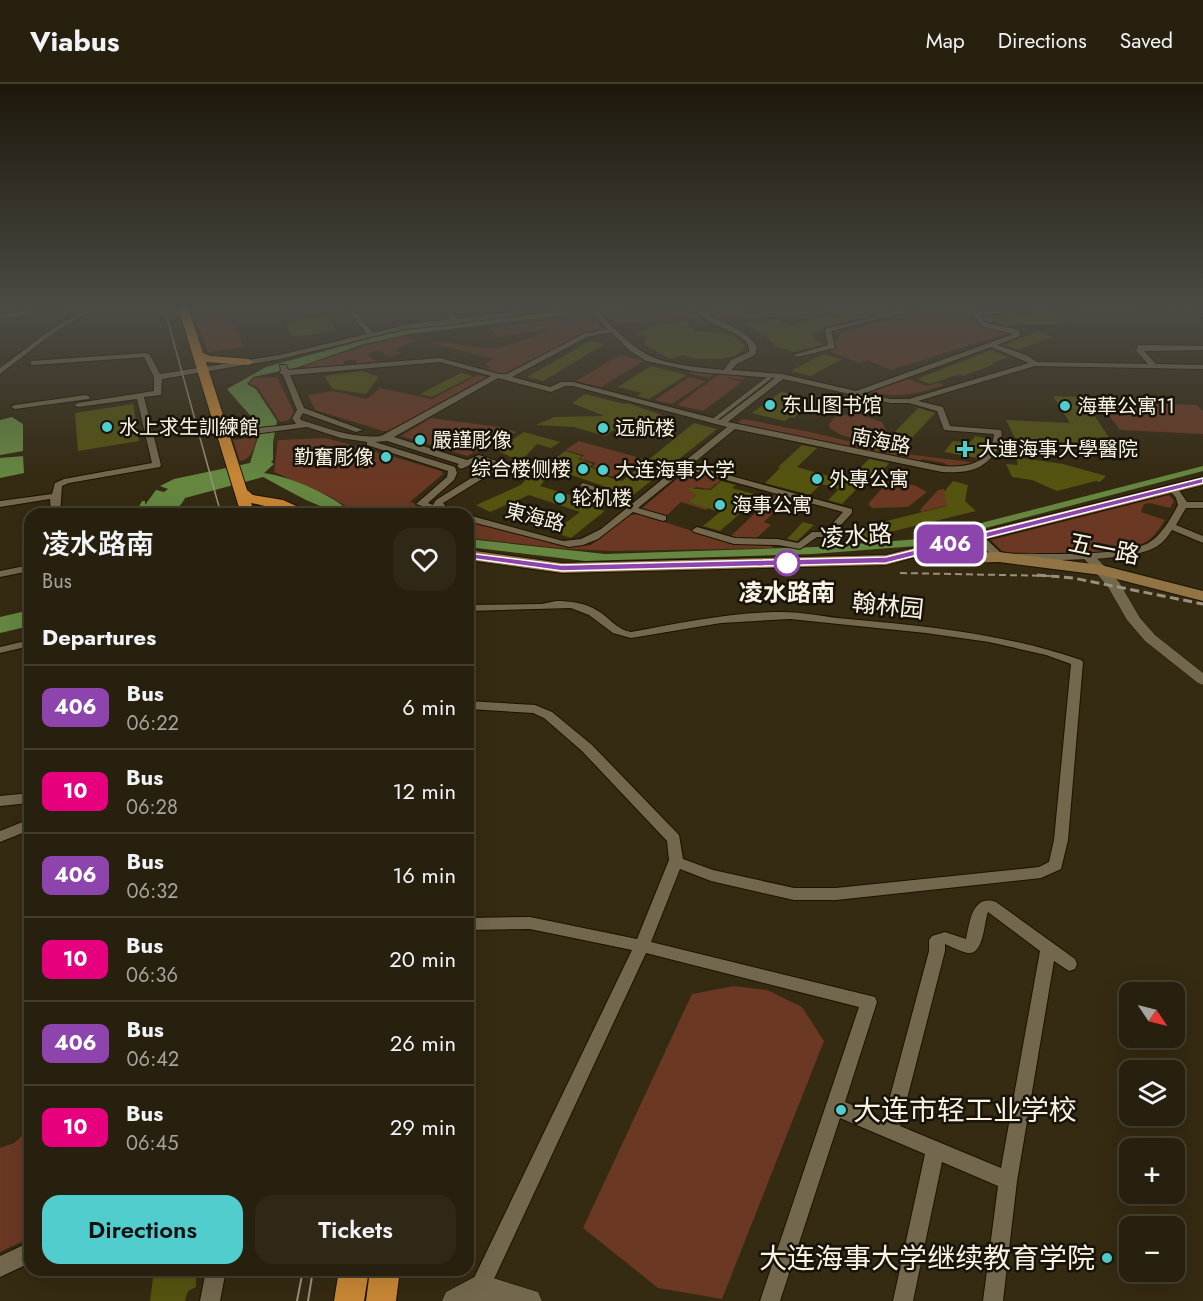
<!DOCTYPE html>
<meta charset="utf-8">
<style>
body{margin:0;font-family:Jost,"Noto Sans SC",sans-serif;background:#302817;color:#f1f3f6;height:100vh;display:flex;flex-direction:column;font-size:22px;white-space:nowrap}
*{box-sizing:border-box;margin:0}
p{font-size:20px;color:#a5a39e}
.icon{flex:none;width:33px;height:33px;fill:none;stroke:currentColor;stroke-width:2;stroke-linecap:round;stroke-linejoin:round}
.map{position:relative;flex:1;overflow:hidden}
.drawer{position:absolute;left:24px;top:424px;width:450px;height:768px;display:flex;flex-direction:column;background:#28200e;border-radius:18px;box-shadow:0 6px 24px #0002,0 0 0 2px #443e2e}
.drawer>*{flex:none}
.badge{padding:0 12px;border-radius:9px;font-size:21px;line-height:39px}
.needle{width:39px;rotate:125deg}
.tools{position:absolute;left:1119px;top:898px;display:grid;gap:12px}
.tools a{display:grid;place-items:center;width:66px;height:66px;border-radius:12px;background:#28200e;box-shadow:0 6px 24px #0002,0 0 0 2px #443e2e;font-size:30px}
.map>.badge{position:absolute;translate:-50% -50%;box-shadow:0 0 0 3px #fff}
h2{padding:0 18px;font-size:22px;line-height:54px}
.round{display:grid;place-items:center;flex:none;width:63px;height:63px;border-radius:18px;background:#302817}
.head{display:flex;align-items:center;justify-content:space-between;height:102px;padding:0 18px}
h1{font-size:28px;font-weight:600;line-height:45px}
.action{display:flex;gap:12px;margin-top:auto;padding:12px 18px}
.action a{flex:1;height:69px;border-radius:18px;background:#52cdcd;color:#111;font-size:24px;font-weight:600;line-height:69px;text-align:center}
.action a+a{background:#302817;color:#f1f3f6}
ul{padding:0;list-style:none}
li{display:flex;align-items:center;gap:18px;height:84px;padding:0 18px;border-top:2px solid #443e2e}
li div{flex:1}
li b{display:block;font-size:22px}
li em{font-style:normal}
li .badge{min-width:66px;font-weight:700;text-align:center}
header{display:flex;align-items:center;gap:36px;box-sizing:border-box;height:84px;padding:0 30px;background:#28200e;border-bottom:2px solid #443e2e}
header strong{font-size:28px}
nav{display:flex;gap:33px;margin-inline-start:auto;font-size:21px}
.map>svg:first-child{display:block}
</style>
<header>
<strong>Viabus</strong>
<nav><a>Map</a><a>Directions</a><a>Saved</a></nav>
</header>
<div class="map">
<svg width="1203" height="1217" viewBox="0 0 1203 1217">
<rect width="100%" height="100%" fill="#352a12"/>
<path fill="#6a3823" d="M191 223H217L228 227 244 263 208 268Z
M709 223H765L767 232 740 236 717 235Z
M699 227 703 234 616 240 606 231Z
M921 227 971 232 977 235 980 242 1008 249 891 286 867 276 859 279 829 267 837 264 835 257 843 248Z
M591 231 603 245 582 250 505 290 487 287 490 282 485 280 493 275 431 259C444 255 475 266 491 264 513 263 534 251 554 245L497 253 490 244 563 234 571 244 573 243 565 234Z
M406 252 414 257 395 266 401 269 392 272 384 271V268L376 266 368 271 379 279 356 281 357 276H346L343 278 346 282 306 285 303 282 368 261Z
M620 271 644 277 601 303 576 297Z
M692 287 749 291 742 296 720 292 742 298 703 327 677 321 718 291 714 290 709 294 689 289Z
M478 291 490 294 391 347H383L315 326 308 311 333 307 367 315 380 304 432 315Z
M277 293 294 328 289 336 280 338 258 304 249 299 254 294Z
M689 293 706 297 672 320 655 316Z
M908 295 927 302 938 299 944 301C918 310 898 314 871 308Z
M1098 317 1197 321 1203 327V350L1120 346Z
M859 330 882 338 886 346 884 349C868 358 844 356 830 344L829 340 835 333 842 331Z
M431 334 499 343 517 348 467 372 401 352Z
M743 335 810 348 898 369 978 379 974 382 950 383 944 379 922 375 919 378 737 339Z
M257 353C254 364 252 375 240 377L233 356Z
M326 354 386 371 380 374 387 377 394 373 441 387 443 390 410 418 452 430H366L353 427 333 414 274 388 278 356Z
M579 357 644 375 617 394 604 390 607 387 592 383 596 379 580 375 584 371 565 366Z
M687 387 722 395 710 405 696 403 691 407 696 411 688 418 708 424 706 426 681 418 666 432 642 424Z
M888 398 914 401 927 408 908 423 872 424 868 420Z
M944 405 949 421 924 427V430L920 426 938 406Z
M774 411 787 415 764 438 771 441 753 457 729 454Z
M1169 411 1174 417 1170 424 1150 419 1144 420 1141 428 1165 436C1161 442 1156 450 1150 455 1127 474 1040 468 1008 469L1002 467 991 456Z
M638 430 732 459 770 460 773 464 612 467 568 465 468 454V435L565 462H582L591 461 630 431Z
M734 902 767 906 802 923 824 957 722 1215 658 1204 583 1144 692 910Z
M30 1045V1154L0 1168V1064L14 1059Z"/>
<path fill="#658740" d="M594 223H885L788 230 704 224 595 227 409 250 364 260 295 284 253 293 247 300 256 305 277 337 273 358V376L271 378 274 380 264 389C286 392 312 403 331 414 341 419 348 428 359 430 324 430 294 409 263 393L185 414C173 436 158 430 135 430L142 417H145V421L156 406 164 408 168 405 160 402 174 395 250 379 260 347 255 337 227 305 266 283 397 247Z
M12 333 23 340V367L0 371V336Z
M23 372 24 389 0 394V374Z
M1203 382V387L917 462 812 470 585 477 468 463V455L605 470 816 463 919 455Z
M30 526V542L0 549V533Z"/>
<path fill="#545310" d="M863 225 873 231 824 243 823 246 810 250 817 253 812 254 825 260 794 268 777 263 765 252 738 237 760 240 775 235 791 242 829 231 835 233Z
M1051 229H1058L1068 240 1008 241 986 237 983 232Z
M327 231 337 247 292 253 285 240 292 239 290 236Z
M686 237 694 247 731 250 744 260V265L735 272 721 275H696L683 271 670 275 645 261 646 252 635 250 659 240Z
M1038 247 1054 253 1018 266 1004 261Z
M590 257 605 260 543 297 527 293Z
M991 266 1008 273 991 279 995 280 963 292 960 290 930 300 917 295Z
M823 270 842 275 811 292 791 287Z
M651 282 687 291 649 315 637 312 642 309 618 303Z
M362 287 379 293 366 310 333 305 324 292Z
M461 289 473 292 432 313 420 310Z
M781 308 812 315 794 334 790 333 785 337 752 329Z
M585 310 624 320 627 319 662 331 641 346 631 343 624 348 615 345 605 352 574 343 536 341 554 333 604 332 572 319Z
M824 312H847L866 317V320H844L824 315Z
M1053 312 1082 313 1116 364 1018 360 1006 336 1070 339Z
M133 320 139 357 78 367 75 329Z
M918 324 935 329 897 370 877 366Z
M694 339 717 345 632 412 554 385 540 402 593 418 588 422 605 427 571 454 553 448 580 428 529 411 490 428 476 421 521 401 541 379 548 380 565 367 582 372 578 375 593 380 589 383 605 388 601 391 622 397Z
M524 348 560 358 551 364 537 360 524 374 511 373 496 366Z
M975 352 990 355 977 374 944 368 953 357 970 359Z
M802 361 817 364 797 383 847 397 869 375 889 379 884 385 877 384 842 420 828 416 839 405 821 400 810 411 765 399 780 384 778 383Z
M1016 373 1063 380 1106 392 1100 398 1096 397 1057 407 1032 396 1012 393 1006 380 1018 381Z
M721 397 736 401 732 404 754 410 736 425 743 427 720 447 703 442 720 428 688 418 696 411 686 404 711 406Z
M953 397 968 401 965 417 976 427 853 457 842 448 947 422 944 408Z
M803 438 814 441 797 457 787 455Z
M154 1186H196V1203L188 1207 185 1217H150Z"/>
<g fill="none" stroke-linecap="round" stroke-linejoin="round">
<defs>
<path id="pedestrian" d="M767 293 772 294 715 338H711V336Z
M583 399 632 415 633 416 630 418 628 417 581 402 580 401Z"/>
<path id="minor" d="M59 223H74L0 235V231Z
M91 223H98L56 247 0 290V284L52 245Z
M345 223H351L373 249 405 241 450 235 442 223H448L456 235 554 223H571L455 240 405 245 280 275 162 295 161 311 144 313 161 381 160 383 69 399 62 402 60 430H51L50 415 0 423V417L52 410 55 399 64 395 152 379 137 315 78 323 74 321 78 319 154 307V293L144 273 34 281H31V277L146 269 150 271 160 290 280 271 367 250Z
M586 223H592C610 239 628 261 650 272 668 281 704 284 724 286L731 276 749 268C752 250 715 244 704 234 700 231 697 227 694 223H700C717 241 745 242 757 263L755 271 737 280 731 286 782 290 856 307 1014 250 981 242 972 228 975 226 1085 223 1082 225 979 230 985 239 1019 246 1020 252 997 261 1026 271 1037 278 1148 280 1136 267 1138 261 1203 262V266L1144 267 1156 280 1203 281V285L1035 282 918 317 943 323 950 342 1001 346C1003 355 1000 362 995 369 981 388 964 389 942 388L735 345 691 381 852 425V429L830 453H817L800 465 778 461 734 460 694 448 692 446 697 443 735 454 778 455 798 459 812 448H825L843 428 686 385 638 424 666 432V436L663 437 633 428 598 455 583 461 569 463 468 437V431L563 457 581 455 601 445 727 343 573 302H565L551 308 498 294 394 353 467 376 479 371 517 384V388L500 384 443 419 448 425 459 428 460 430H447L416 420 447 393 448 387 367 361V358L341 354 307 343 223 354 219 351 223 348 296 340 292 334 297 326 283 291 279 289 281 287 280 281H286L288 286 440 274 499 290H507L583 250 608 245ZM611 248 629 266 646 277 698 288 775 294 720 336 573 298H561L550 303 512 293 587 253ZM991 263 1029 279 909 315H890L865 309ZM440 278 491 292 381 352C355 355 326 344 301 336L300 334 303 329 356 348 363 346 304 324 290 291ZM783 295 890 319H909L937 327 944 346 994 350C991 380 967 384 942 382L728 338ZM387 357 459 380 457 382 461 385 479 377 492 381 436 416 433 421 428 419 454 396 457 389 455 383 375 358Z
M916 223H926L831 247 835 264 797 273 793 271 828 261 825 245Z
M1129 223 1203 225V229L1132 225Z
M86 311 90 313 89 315 15 325 11 323 15 321Z
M1173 401 1176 402 1187 418H1203V424H1186L1176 441 1203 452V459L1172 446C1168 452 1163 459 1156 463 1126 480 1036 475 999 476L995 475 974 453 979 450 982 451 1002 470C1035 469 1124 474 1150 458 1163 449 1171 434 1178 421L1176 414 1168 404Z
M30 481V487L0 493V487Z
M556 517C570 517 586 519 598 527 610 534 617 546 631 548 679 539 727 529 775 528 800 527 824 533 848 535 927 542 1005 550 1081 576L1083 578 1068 756 1061 785 1041 794 836 816H794L711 797 680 785 651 858 875 913 877 918 845 1018 884 1035 929 867V856L932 852 945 848 966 855C970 838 972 810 996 818L1075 875 1077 880 1075 885 1069 887 1054 877 1017 1097 1003 1217H983L998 1102 942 1078 913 1217H893L925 1070 840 1034 780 1217H760L859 923 646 869 487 1210 480 1213 473 1210 470 1203 473 1196 632 866 530 845 468 846V834L530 833 637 855 669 776 667 757 582 667 544 634 533 629 468 625V617L535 621 552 628 592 661 679 751 683 775 713 786 794 804H836L1039 783 1049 778 1054 756 1071 580 1046 571 989 558 926 549 790 535 721 539 631 554 613 549 589 531 571 524 468 527V521L542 520ZM988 828 1040 867 1001 1084 900 1042 945 867V860C952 863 961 868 968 869 984 871 984 838 988 828Z
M30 556V562L0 569V563Z
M30 709V719L0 722V712Z
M30 735V746L0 758V747Z
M30 1158V1179L0 1193V1172Z
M206 1186H226L220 1217H200Z"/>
<path id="tertiary" d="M1087 467 1091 468 1119 498 1140 534 1155 551 1203 589V601L1198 599 1145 557 1127 536 1108 503 1081 471Z
M480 1190 538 1208 542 1217H442L446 1208Z"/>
<path id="secondary" d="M1203 393V401L927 470 999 468 1101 481 1203 507V517L1101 491 999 478 921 480 916 478 915 473 886 481 562 489 468 476V466L562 479 886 471Z
M269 421 307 426 314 430 227 429 234 425Z"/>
<path id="trunk" d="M178 223H188L203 269 210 272 249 275 254 278 249 281 206 278 247 406 253 411 283 416 305 426 306 430C287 430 270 422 251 419L255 430H241Z
M339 1186H369L364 1217H334Z
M370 1186H400L396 1217H366Z"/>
</defs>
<use href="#pedestrian" stroke="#1c1300" stroke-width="1"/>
<use href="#minor" stroke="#1c1300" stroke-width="2"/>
<use href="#tertiary" stroke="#1c1300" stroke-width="1"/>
<use href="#secondary" stroke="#1c1300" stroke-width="2"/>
<use href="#trunk" stroke="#1c1300" stroke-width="2"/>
<use href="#pedestrian" fill="#73684d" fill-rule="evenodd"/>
<use href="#minor" fill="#73684d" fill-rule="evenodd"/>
<use href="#tertiary" fill="#73684d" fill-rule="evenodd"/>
<use href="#secondary" fill="#927344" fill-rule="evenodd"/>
<use href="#trunk" fill="#c78635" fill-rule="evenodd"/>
<path stroke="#99907d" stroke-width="1.5" d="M164 223 221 430"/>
<path stroke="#99907d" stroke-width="2" d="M297 1217 303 1186
M308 1217 313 1186"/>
<path stroke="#99907d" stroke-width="2" stroke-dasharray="7 4" stroke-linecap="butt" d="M900 489 1053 492"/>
<path stroke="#99907d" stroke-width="3" stroke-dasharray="9 4.5" stroke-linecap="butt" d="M1037 491 1073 494 1203 520"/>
</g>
<linearGradient id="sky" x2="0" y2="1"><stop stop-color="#1d170a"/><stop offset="0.57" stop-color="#4b4a44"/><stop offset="1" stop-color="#4b4a44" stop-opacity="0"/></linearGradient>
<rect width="1203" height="393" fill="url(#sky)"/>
<path fill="#8e44ad" stroke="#fff" stroke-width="1.5" d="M1203 394V399L886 479 562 487 468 474 463 471 468 469 562 481 886 473Z"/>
<g fill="#52cdcd" stroke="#181409" stroke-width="2">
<circle cx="770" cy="321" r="6"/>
<circle cx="1065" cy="322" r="6"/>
<circle cx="107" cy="343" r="6"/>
<circle cx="603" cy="344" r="6"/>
<circle cx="420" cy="356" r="6"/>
<path d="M962 356h6v6h6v6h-6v6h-6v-6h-6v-6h6z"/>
<circle cx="386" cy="373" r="6"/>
<circle cx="583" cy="385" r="6"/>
<circle cx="603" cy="386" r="6"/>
<circle cx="817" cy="395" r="6"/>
<circle cx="560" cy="414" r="6"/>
<circle cx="720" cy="421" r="6"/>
<circle cx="841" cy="1026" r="6"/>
<circle cx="1107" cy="1174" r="6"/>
</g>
<circle fill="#fff" stroke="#8e44ad" stroke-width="3" cx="787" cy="479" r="12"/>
<g text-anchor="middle" stroke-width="5" stroke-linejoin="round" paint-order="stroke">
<g font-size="20" fill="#faf3e5" stroke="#181409" text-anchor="start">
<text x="782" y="328">东山图书馆</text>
<text x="1077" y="329">海華公寓11</text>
<text x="119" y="350">水上求生訓練館</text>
<text x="615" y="351">远航楼</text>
<text x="432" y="363">嚴謹彫像</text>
<text x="978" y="372">大連海事大學醫院</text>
<text x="374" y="380" text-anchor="end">勤奮彫像</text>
<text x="571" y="392" text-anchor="end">综合楼侧楼</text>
<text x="615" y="393">大连海事大学</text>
<text x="829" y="402">外專公寓</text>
<text x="572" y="421">轮机楼</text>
<text x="732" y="428">海事公寓</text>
</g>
<g font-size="20" fill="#faf3e5" stroke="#181409">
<text transform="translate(881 357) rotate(11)" y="7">南海路</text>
<text transform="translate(535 433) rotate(14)" y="7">東海路</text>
</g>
<g font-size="24" fill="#faf3e5" stroke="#181409">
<text transform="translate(856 452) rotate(-4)" y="8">凌水路</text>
<text transform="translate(1104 465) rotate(11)" y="8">五一路</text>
<text transform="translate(888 522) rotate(6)" y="8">翰林园</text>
</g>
<g font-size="24" font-weight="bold" fill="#faf3e5" stroke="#181409">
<text x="787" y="517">凌水路南</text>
</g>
<g font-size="28" fill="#faf3e5" stroke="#181409" text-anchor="start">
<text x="853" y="1036">大连市轻工业学校</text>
<text x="1095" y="1184" text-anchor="end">大连海事大学继续教育学院</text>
</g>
</g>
</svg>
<div class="tools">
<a><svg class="needle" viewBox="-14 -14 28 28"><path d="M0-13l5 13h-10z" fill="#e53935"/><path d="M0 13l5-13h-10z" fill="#a5a39e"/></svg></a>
<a><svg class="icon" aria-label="layers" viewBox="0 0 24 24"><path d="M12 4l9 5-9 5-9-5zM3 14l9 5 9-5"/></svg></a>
<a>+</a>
<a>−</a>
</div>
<b class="badge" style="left:950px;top:460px;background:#8e44ad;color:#fff">406</b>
<section class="drawer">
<div class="head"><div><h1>凌水路南</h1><p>Bus</p></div><a class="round"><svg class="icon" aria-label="heart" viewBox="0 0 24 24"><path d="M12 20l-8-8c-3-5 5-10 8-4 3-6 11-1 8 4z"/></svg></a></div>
<h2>Departures</h2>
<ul>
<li><span class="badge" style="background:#8e44ad;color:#fff">406</span><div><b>Bus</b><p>06:22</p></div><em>6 min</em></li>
<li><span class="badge" style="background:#e6007e;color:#fff">10</span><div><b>Bus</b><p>06:28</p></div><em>12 min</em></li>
<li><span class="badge" style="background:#8e44ad;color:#fff">406</span><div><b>Bus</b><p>06:32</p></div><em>16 min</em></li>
<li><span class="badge" style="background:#e6007e;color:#fff">10</span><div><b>Bus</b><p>06:36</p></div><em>20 min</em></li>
<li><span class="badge" style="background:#8e44ad;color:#fff">406</span><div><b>Bus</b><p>06:42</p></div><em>26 min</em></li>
<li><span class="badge" style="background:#e6007e;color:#fff">10</span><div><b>Bus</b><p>06:45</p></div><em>29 min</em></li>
</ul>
<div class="action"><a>Directions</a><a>Tickets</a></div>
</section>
</div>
